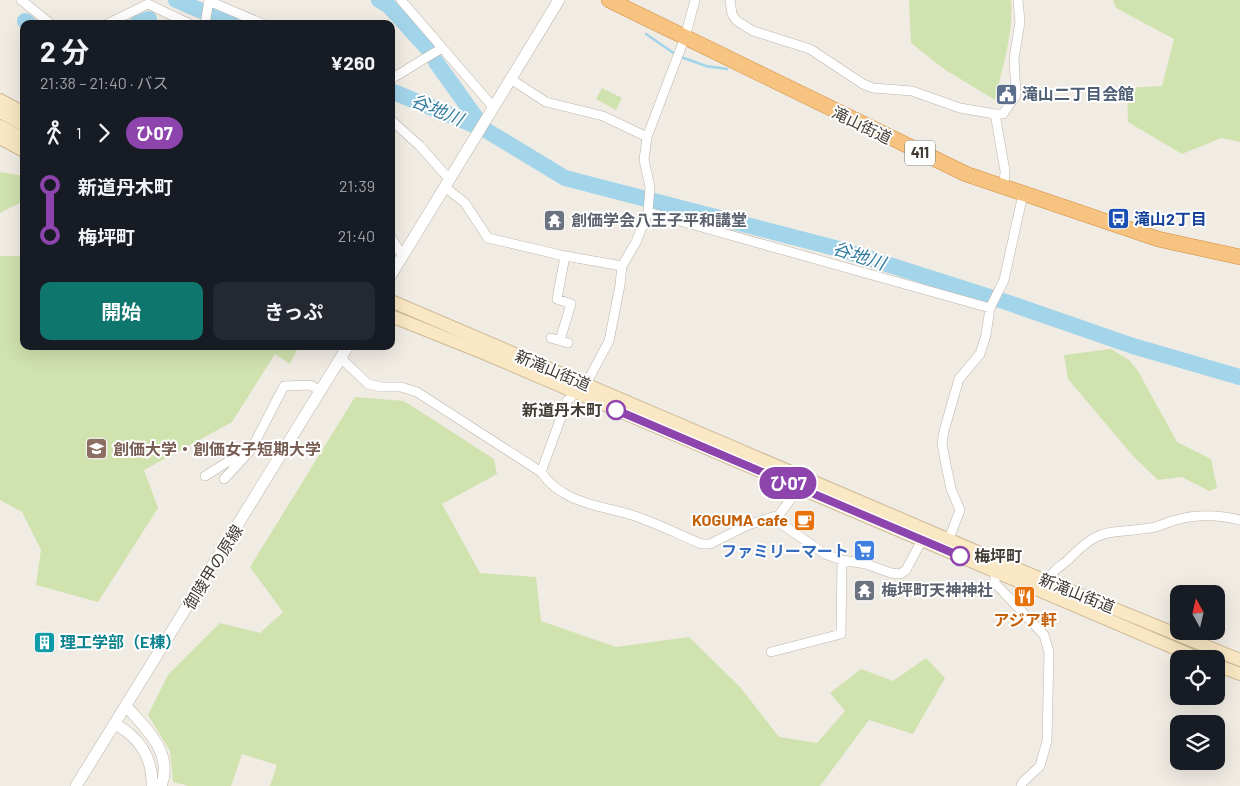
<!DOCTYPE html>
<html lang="ja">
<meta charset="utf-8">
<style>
body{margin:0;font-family:Barlow,"Noto Sans JP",sans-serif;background:#242831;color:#f1f3f6;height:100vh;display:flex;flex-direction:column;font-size:19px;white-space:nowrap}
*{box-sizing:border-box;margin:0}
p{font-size:16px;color:#9ea1a6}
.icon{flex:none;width:28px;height:28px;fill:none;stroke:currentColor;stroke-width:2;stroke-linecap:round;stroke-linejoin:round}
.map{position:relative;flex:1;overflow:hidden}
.panel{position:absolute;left:20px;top:20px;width:375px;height:330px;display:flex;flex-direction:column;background:#171b24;border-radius:10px;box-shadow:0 5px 20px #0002}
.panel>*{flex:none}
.badge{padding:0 10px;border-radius:16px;font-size:18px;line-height:32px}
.needle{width:32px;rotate:352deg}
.buttons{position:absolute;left:1170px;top:585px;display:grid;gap:10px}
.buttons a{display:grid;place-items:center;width:55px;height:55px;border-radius:10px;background:#171b24;box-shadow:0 5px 20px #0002;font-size:25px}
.map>.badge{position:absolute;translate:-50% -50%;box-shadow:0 0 0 2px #fff}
.legs{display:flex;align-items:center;gap:8px;height:55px;padding:0 20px;font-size:16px}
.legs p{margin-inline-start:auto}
.headline{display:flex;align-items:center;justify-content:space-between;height:85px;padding:0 20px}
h1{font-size:28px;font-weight:700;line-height:38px}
.action{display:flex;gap:10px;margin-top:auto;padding:10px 20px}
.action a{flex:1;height:58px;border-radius:10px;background:#0f766e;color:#fff;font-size:20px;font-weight:700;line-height:58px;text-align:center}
.action a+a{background:#242831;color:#f1f3f6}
ul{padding:0 20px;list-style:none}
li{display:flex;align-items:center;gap:18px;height:50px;font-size:19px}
li i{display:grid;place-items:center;width:8px;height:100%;margin:0 6px;background:currentColor}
li i::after{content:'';width:12px;height:12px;margin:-6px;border:4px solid;border-radius:50%;background:#171b24}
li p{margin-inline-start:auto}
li:first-child i{background:linear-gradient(#0000 50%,currentColor 0)}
li:last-child i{background:linear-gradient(currentColor 50%,#0000 0)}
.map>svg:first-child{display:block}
</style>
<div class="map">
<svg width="1240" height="786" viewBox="0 0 1240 786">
<rect width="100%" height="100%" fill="#f0ebe3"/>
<path fill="#d0e2ae" d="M909 0H1011C1014 33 1002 68 995 100L944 69 911 43Z
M1113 0H1240V142L1221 138 1182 154 1128 122 1127 88 1162 86 1174 39 1116 8Z
M602 88 622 98 616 110 596 99Z
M0 172 24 176V201L0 213Z
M0 256H24V346H299L290 364 275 354 232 422 144 470 158 508 98 602 36 585 41 550 22 512 0 500Z
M1111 349 1129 360 1138 371 1177 442 1211 459 1217 488 1209 491 1182 477 1158 480 1134 457 1068 379 1064 355Z
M355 397 404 401 494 459 497 474 442 504 480 573 536 577 541 621 616 647 689 637 740 687 779 737 817 743 845 711 830 693 861 669 893 681 926 658 945 678 913 734 869 720 820 786H270L277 765 242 754 231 786H189L173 782 170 751 148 715 168 675 220 623 260 633 283 612 250 567Z"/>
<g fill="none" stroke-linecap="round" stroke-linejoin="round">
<path stroke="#a2d4ea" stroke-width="2.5" d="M646 34 675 54
M681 57 706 66 727 69"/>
<path stroke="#a2d4ea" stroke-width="16" d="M176 0 232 24
M379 0 389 6 427 48
M25 21 29 24
M137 24 149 19
M436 62 484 129
M391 91 484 129 565 178 839 249 1009 303 1133 346 1240 377"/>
<defs>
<path id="minor" d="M21 0 51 24
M401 0 494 108
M730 0 732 14 737 21 753 31 810 49 863 84 873 88 912 91 960 108 995 114
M209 1 263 24
M107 24 148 4 190 24
M205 24 209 0
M391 79 442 48
M512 80 546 102 603 116 647 137
M391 120 420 146 449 179
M445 187 465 203 488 238 560 255 622 266
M1004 188 1005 171 995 114H1003L1016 95 1014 58 1020 22 1018 0
M648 212 990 308
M391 238 403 256
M551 338 568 343
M560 340 571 304 557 299 565 256
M341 358 368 384 381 387H401L417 392 541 472C563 504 600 505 635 516 658 524 680 535 702 544H710L748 525 779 515 799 488
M541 472 567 401 586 384 609 341 620 285 622 266 636 242 648 212 650 187 644 160 647 137 685 37 695 0
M205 476 253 446 284 386 310 385 321 391
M224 479 250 451
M773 518 825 554 842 560 866 564 891 573 900 574 906 570 922 540
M949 539 960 510 951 489 946 465 942 444 944 431 959 379 980 354 986 335 990 308 1004 280 1023 194
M995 572V583L1044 635 1049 652 1047 741 1040 766 1023 782 1021 786
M1048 582C1052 570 1059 568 1068 560 1102 525 1106 535 1150 528 1159 527 1167 522 1176 520 1197 514 1219 515 1240 520
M771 652 841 634 842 560"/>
<path id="tertiary" d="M391 275 559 0
M127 707C146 729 174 753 161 786
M115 724C139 737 153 758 152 786
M76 786 348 346"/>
<path id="secondary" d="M0 100 24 113
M0 112 24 125
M0 126 24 139
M0 138 24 151
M391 301 1048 582 1240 660
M391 316 486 354 1200 659
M1216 665 1240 674"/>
<path id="trunk" d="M609 0 966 174 1158 239 1240 257"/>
</defs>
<use href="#minor" stroke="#beb4aa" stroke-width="10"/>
<use href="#tertiary" stroke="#beb4aa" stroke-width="12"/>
<use href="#secondary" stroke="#cdb996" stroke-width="14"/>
<use href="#trunk" stroke="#d28a3c" stroke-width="16"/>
<use href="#minor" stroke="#fff" stroke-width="9"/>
<use href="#tertiary" stroke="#fff" stroke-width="11"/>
<use href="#secondary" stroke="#fae7c3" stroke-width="12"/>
<use href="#trunk" stroke="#f6c480" stroke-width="15"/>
</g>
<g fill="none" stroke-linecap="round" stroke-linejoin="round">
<defs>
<path id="line-1" d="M616 410 960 556"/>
</defs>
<use href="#line-1" stroke="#fff" stroke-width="11"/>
<use href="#line-1" stroke="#8e44ad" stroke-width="8"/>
</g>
<defs>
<symbol id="civic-square" viewBox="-11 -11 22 22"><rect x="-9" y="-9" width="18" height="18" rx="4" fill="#5c6f8a" stroke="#fff"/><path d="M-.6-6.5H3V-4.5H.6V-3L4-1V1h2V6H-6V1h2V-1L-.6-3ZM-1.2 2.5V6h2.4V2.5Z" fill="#fff"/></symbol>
<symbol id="bus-square" viewBox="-11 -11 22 22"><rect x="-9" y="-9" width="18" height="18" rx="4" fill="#1a4fb4" stroke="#fff"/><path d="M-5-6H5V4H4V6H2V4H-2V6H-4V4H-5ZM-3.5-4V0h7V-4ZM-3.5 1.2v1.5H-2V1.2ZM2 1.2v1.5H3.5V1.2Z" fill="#fff"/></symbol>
<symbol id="temple-square" viewBox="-11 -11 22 22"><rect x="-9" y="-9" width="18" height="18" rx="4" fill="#6b7280" stroke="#fff"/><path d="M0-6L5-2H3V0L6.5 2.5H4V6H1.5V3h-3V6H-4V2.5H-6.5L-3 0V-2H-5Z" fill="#fff"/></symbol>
<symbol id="university-square" viewBox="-11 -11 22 22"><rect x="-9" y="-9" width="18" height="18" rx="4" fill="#8d6e63" stroke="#fff"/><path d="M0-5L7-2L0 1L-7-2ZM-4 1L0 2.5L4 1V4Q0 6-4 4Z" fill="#fff"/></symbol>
<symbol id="cafe-square" viewBox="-11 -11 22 22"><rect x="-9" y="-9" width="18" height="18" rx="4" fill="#e8710a" stroke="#fff"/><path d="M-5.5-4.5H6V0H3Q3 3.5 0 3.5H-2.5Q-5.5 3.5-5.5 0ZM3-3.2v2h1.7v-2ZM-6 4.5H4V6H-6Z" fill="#fff"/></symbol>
<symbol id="supermarket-square" viewBox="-11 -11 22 22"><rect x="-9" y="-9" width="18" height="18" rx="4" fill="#3f7fe0" stroke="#fff"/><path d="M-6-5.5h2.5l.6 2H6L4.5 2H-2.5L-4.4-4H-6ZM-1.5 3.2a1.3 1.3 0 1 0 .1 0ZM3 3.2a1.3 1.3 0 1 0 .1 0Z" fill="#fff"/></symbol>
<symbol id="restaurant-square" viewBox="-11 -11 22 22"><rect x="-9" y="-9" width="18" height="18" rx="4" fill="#e8710a" stroke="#fff"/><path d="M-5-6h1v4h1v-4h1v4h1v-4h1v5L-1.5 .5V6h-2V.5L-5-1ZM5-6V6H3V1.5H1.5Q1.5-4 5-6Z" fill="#fff"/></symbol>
<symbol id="building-square" viewBox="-11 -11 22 22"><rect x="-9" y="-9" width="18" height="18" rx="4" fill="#0f9aa8" stroke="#fff"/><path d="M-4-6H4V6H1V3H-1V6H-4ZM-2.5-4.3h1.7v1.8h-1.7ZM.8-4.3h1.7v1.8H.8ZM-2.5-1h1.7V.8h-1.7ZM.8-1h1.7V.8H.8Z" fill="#fff"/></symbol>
</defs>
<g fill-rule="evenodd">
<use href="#civic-square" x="994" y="82" width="25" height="25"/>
<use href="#bus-square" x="1106" y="206" width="25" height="25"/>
<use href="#temple-square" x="542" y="208" width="25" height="25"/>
<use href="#university-square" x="84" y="436" width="25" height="25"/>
<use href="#cafe-square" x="792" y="508" width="25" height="25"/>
<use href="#supermarket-square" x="852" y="538" width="25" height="25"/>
<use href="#temple-square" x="852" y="578" width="25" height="25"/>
<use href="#restaurant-square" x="1012" y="584" width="25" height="25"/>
<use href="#building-square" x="32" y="630" width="25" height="25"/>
</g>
<g fill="#fff" stroke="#8e44ad" stroke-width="2.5">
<circle cx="616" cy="410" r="9"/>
<circle cx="960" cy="556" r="9"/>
</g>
<g text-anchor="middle" stroke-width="4" stroke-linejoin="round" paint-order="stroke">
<rect fill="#fff" stroke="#7a7671" stroke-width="1" x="905" y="140.5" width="30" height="25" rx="4"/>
<g font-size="15" font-weight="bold" fill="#413b34">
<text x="920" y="158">411</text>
</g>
<g font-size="16" font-weight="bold" fill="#4e5e75" stroke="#fff" text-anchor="start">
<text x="1022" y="100">滝山二丁目会館</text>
</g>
<g font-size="16" fill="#413b34" stroke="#fff">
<text transform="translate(862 125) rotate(26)" y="6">滝山街道</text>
<text transform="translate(553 370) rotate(23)" y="6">新滝山街道</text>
<text transform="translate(213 567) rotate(-58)" y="6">御陵甲の原線</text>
<text transform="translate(1077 593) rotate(22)" y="6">新滝山街道</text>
</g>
<g font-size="16" font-weight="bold" fill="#164399" stroke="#fff" text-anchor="start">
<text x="1134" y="225">滝山2丁目</text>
</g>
<g font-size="16" font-weight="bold" fill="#5b616d" stroke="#fff" text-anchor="start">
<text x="571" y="226">創価学会八王子平和講堂</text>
<text x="881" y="596">梅坪町天神神社</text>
</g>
<g font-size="16" font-weight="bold" fill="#413b34" stroke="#fff" text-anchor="end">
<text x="602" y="416">新道丹木町</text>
<text x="974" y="562" text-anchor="start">梅坪町</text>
</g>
<g font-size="16" font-weight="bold" fill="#785e54" stroke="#fff" text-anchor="start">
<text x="113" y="455">創価大学・創価女子短期大学</text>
</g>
<g font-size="16" font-weight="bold" fill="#c56008" stroke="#fff" text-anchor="end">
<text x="788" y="526">KOGUMA cafe</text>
<text x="1025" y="626" text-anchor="middle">アジア軒</text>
</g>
<g font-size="16" font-weight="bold" fill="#366cbe" stroke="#fff" text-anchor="end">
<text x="849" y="557">ファミリーマート</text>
</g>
<g font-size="16" font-weight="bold" fill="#0d838f" stroke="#fff" text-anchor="start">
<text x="60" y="648">理工学部（E棟）</text>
</g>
<g font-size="18" font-style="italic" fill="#337c9e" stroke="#fff">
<text transform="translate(437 110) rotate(23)" y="6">谷地川</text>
<text transform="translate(859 256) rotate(18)" y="6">谷地川</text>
</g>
</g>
</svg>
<div class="buttons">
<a><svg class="needle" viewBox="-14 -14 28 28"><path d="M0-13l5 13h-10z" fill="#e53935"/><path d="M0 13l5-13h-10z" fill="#9ea1a6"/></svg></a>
<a><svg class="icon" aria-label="locate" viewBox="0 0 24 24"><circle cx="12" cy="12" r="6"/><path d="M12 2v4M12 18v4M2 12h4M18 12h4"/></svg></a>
<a><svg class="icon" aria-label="layers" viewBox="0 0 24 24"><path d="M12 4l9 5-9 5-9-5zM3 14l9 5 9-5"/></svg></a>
</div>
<b class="badge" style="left:788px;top:483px;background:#8e44ad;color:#fff">ひ07</b>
<section class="panel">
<div class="headline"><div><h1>2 分</h1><p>21:38 – 21:40 · バス</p></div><b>¥260</b></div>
<div class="legs"><svg class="icon" aria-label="walk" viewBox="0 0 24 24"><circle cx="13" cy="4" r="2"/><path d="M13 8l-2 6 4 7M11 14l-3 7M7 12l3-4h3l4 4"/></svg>1<svg class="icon" aria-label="forward" viewBox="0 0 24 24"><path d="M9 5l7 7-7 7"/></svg><b class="badge" style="background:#8e44ad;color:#fff">ひ07</b></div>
<ul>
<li><i style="color:#8e44ad"></i><b>新道丹木町</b><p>21:39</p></li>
<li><i style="color:#8e44ad"></i><b>梅坪町</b><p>21:40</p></li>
</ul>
<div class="action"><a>開始</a><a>きっぷ</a></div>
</section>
</div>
